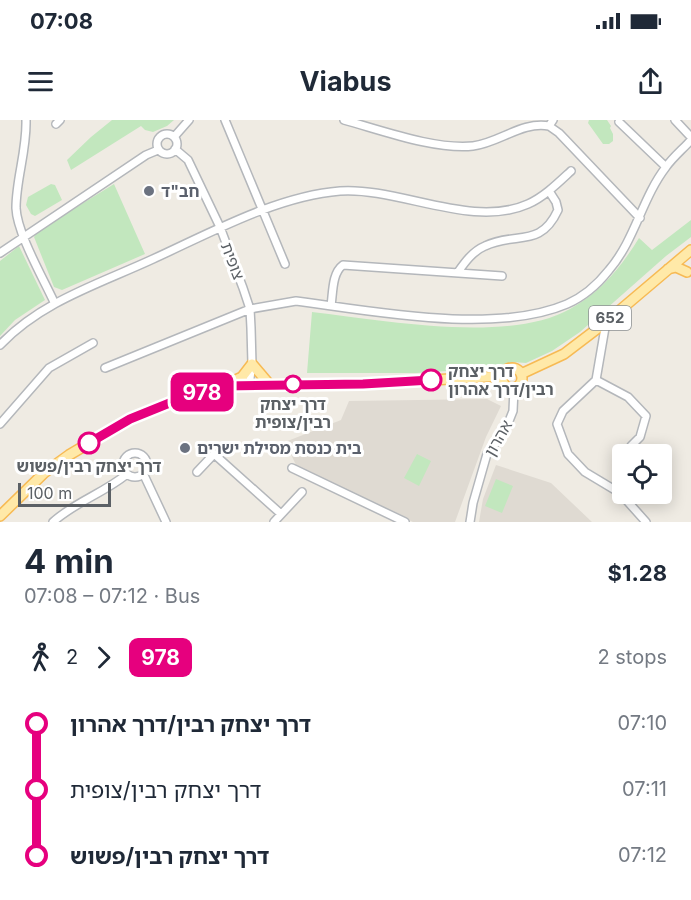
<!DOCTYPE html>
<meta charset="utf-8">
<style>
body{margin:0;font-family:Inter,"Noto Sans Hebrew",sans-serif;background:#f6f6f7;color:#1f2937;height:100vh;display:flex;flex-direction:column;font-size:22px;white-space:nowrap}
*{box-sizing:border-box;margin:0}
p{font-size:20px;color:#747a83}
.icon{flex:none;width:33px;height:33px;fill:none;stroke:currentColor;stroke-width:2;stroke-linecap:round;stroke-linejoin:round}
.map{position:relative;height:402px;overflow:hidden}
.sheet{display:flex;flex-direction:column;background:#fff;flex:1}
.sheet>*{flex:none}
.badge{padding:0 12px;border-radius:9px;font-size:21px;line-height:39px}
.controls{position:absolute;left:612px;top:324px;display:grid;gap:12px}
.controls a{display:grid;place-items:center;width:60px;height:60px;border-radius:6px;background:#fff;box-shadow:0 3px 15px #0003;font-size:30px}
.scale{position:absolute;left:18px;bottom:15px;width:93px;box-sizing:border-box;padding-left:6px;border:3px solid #5b6065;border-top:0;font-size:16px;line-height:21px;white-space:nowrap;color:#5b6065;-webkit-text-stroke:4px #fff;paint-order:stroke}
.map>.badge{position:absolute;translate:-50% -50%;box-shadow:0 0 0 3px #fff}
.legs{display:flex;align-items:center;gap:9px;height:66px;padding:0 24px;font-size:20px}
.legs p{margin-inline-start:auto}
.head{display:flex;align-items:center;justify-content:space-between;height:102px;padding:0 24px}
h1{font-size:33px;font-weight:700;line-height:45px}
ul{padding:0 24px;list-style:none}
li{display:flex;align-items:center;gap:21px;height:66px;font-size:22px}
li i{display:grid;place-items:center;width:9px;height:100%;margin:0 8px;background:currentColor}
li i::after{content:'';width:15px;height:15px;margin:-8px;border:4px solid;border-radius:50%;background:#fff}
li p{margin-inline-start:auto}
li:first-child i{background:linear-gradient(#0000 50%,currentColor 0)}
li:last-child i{background:linear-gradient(currentColor 50%,#0000 0)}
.status{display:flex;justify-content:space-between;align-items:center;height:42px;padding:0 30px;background:#fff;direction:ltr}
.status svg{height:16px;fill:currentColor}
header{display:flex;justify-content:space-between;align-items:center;height:78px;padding:0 24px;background:#fff;font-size:27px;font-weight:700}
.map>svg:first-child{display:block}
</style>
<div class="status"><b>07:08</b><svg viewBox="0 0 49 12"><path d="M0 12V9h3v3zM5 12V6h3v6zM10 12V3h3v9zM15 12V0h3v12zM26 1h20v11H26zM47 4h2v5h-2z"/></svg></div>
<header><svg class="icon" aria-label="menu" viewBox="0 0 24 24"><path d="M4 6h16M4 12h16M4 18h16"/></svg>Viabus<svg class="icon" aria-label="share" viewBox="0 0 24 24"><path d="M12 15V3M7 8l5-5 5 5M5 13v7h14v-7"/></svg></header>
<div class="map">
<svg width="691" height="402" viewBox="0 0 691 402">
<rect width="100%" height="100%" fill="#efebe3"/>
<path fill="#dfdad2" d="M487 279 501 286 486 317 455 402H413L296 345 285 322 341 300 349 281Z
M496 345 551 363 592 402H479L483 379Z"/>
<path fill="#c2e7be" d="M112 0H174L167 6 153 12 145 10 141 6 71 50 67 40 91 17Z
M589 0H607L611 6 610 8 613 14V21L609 24H603L588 3Z
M51 64 55 65 62 80 35 96 31 94 26 85 28 77Z
M114 64 145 134 62 170 54 167 34 117 38 111Z
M691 100V117L666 136 580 212 552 231 526 243 513 242 492 248 417 253H307L312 192C382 200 508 224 570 189 601 172 621 147 639 118L652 130Z
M19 126 45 180 15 200 0 216V141Z
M417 334 431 341 419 366 404 358Z
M496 359 513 366 502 393 485 386Z"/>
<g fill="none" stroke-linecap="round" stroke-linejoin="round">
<defs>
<path id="minor" d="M26 0C27 30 16 59 16 88 17 113 43 158 54 182
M225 0 285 144
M344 0C381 10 435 30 473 26 499 23 522 1 549 6
M553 0 549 6 559 13 640 98
M675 0 691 17
M619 2 666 47
M56 4 60 0
M157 24a10 10 0 1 1 20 0a10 10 0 1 1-20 0Z
M174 17 189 0
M175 29 188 40 220 107 243 168 250 189 251 208 252 244 249 265
M0 133 146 35 158 30
M458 152C465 142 473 131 485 126 516 111 540 129 558 90L556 82 549 71
M331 186C333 172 332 153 343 145L502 156
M606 202 596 260 563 291 557 304 568 334 585 352 620 373 646 402
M0 225C42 181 99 164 153 139 210 113 277 76 340 71 399 67 472 109 528 84 544 77 558 63 571 51
M105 248 250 189 296 181C372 191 495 215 567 184 583 177 598 164 609 150 635 120 642 78 666 47 673 37 683 29 691 20
M596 260 628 277 646 296 640 317 631 326
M0 304 49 248 93 223
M123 345a12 12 0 1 1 24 0a12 12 0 1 1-24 0Z
M292 348 405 402
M197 352 214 334 281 394
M143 353 166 402
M53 402C75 382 104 373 127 354
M274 402 302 372
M470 402 473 383 487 334 505 311 513 291 514 269"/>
<path id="major" d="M668 149 676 147 687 152
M502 258a10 10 0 1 1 20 0a10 10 0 1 1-20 0Z
M521 254 564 234 606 202 691 130
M229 263 242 257 252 244 269 264
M0 396 44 353 69 335 130 299 177 280 225 265 362 264 502 256"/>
</defs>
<use href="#minor" stroke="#b4b7bb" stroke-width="10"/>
<use href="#major" stroke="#f7ba54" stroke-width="12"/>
<use href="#minor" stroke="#fff" stroke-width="7"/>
<use href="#major" stroke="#ffe9a8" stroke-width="9"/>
</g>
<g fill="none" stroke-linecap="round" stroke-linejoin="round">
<defs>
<path id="line-1" d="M89 323 130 299 177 280 225 266 363 264 431 260"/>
</defs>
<use href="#line-1" stroke="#fff" stroke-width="14"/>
<use href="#line-1" stroke="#e6007e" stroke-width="9"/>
</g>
<g fill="#6b7280" stroke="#fff" stroke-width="2">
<circle cx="149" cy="71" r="6"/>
<circle cx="185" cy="328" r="6"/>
</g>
<g fill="#fff" stroke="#e6007e" stroke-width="3">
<circle cx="431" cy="260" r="10"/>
<circle cx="293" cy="264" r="8"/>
<circle cx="89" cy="323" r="10"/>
</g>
<g text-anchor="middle" stroke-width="6" stroke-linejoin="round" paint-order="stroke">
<rect fill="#fff" stroke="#8c9093" stroke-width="1.5" x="589" y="186" width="42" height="24" rx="4.5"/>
<g font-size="15" font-weight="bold" fill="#5b6065">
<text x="610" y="203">652</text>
</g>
<g font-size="16" font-weight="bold" fill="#5b616d" stroke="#fff" text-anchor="start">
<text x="161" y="77">חב"ד</text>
<text x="197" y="334">בית כנסת מסילת ישרים</text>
</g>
<g font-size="16" fill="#5b6065" stroke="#fff">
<text transform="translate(233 141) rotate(69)" y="6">צופית</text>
<text transform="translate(498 318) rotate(-60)" y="6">אהרון</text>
</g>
<g font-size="16" font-weight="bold" fill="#5b6065" stroke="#fff">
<text x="448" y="257" text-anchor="start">דרך יצחק<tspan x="448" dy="18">רבין/דרך אהרון</tspan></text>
<text x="293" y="290">דרך יצחק<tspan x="293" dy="18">רבין/צופית</tspan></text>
<text x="89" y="352">דרך יצחק רבין/פשוש</text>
</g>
</g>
</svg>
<div class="controls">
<a><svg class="icon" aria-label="locate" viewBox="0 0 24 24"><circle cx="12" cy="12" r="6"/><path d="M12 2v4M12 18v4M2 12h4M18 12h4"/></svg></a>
</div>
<div class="scale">100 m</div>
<b class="badge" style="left:202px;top:272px;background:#e6007e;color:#fff">978</b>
</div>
<section class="sheet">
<div class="head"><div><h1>4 min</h1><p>07:08 – 07:12 · Bus</p></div><b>$1.28</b></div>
<div class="legs"><svg class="icon" aria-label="walk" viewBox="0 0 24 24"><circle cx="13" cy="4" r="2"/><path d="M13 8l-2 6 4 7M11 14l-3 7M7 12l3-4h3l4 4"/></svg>2<svg class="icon" aria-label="forward" viewBox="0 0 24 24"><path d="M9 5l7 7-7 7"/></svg><b class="badge" style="background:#e6007e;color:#fff">978</b><p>2 stops</p></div>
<ul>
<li><i style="color:#e6007e"></i><b>דרך יצחק רבין/דרך אהרון</b><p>07:10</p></li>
<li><i style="color:#e6007e"></i><span>דרך יצחק רבין/צופית</span><p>07:11</p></li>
<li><i style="color:#e6007e"></i><b>דרך יצחק רבין/פשוש</b><p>07:12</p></li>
</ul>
</section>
